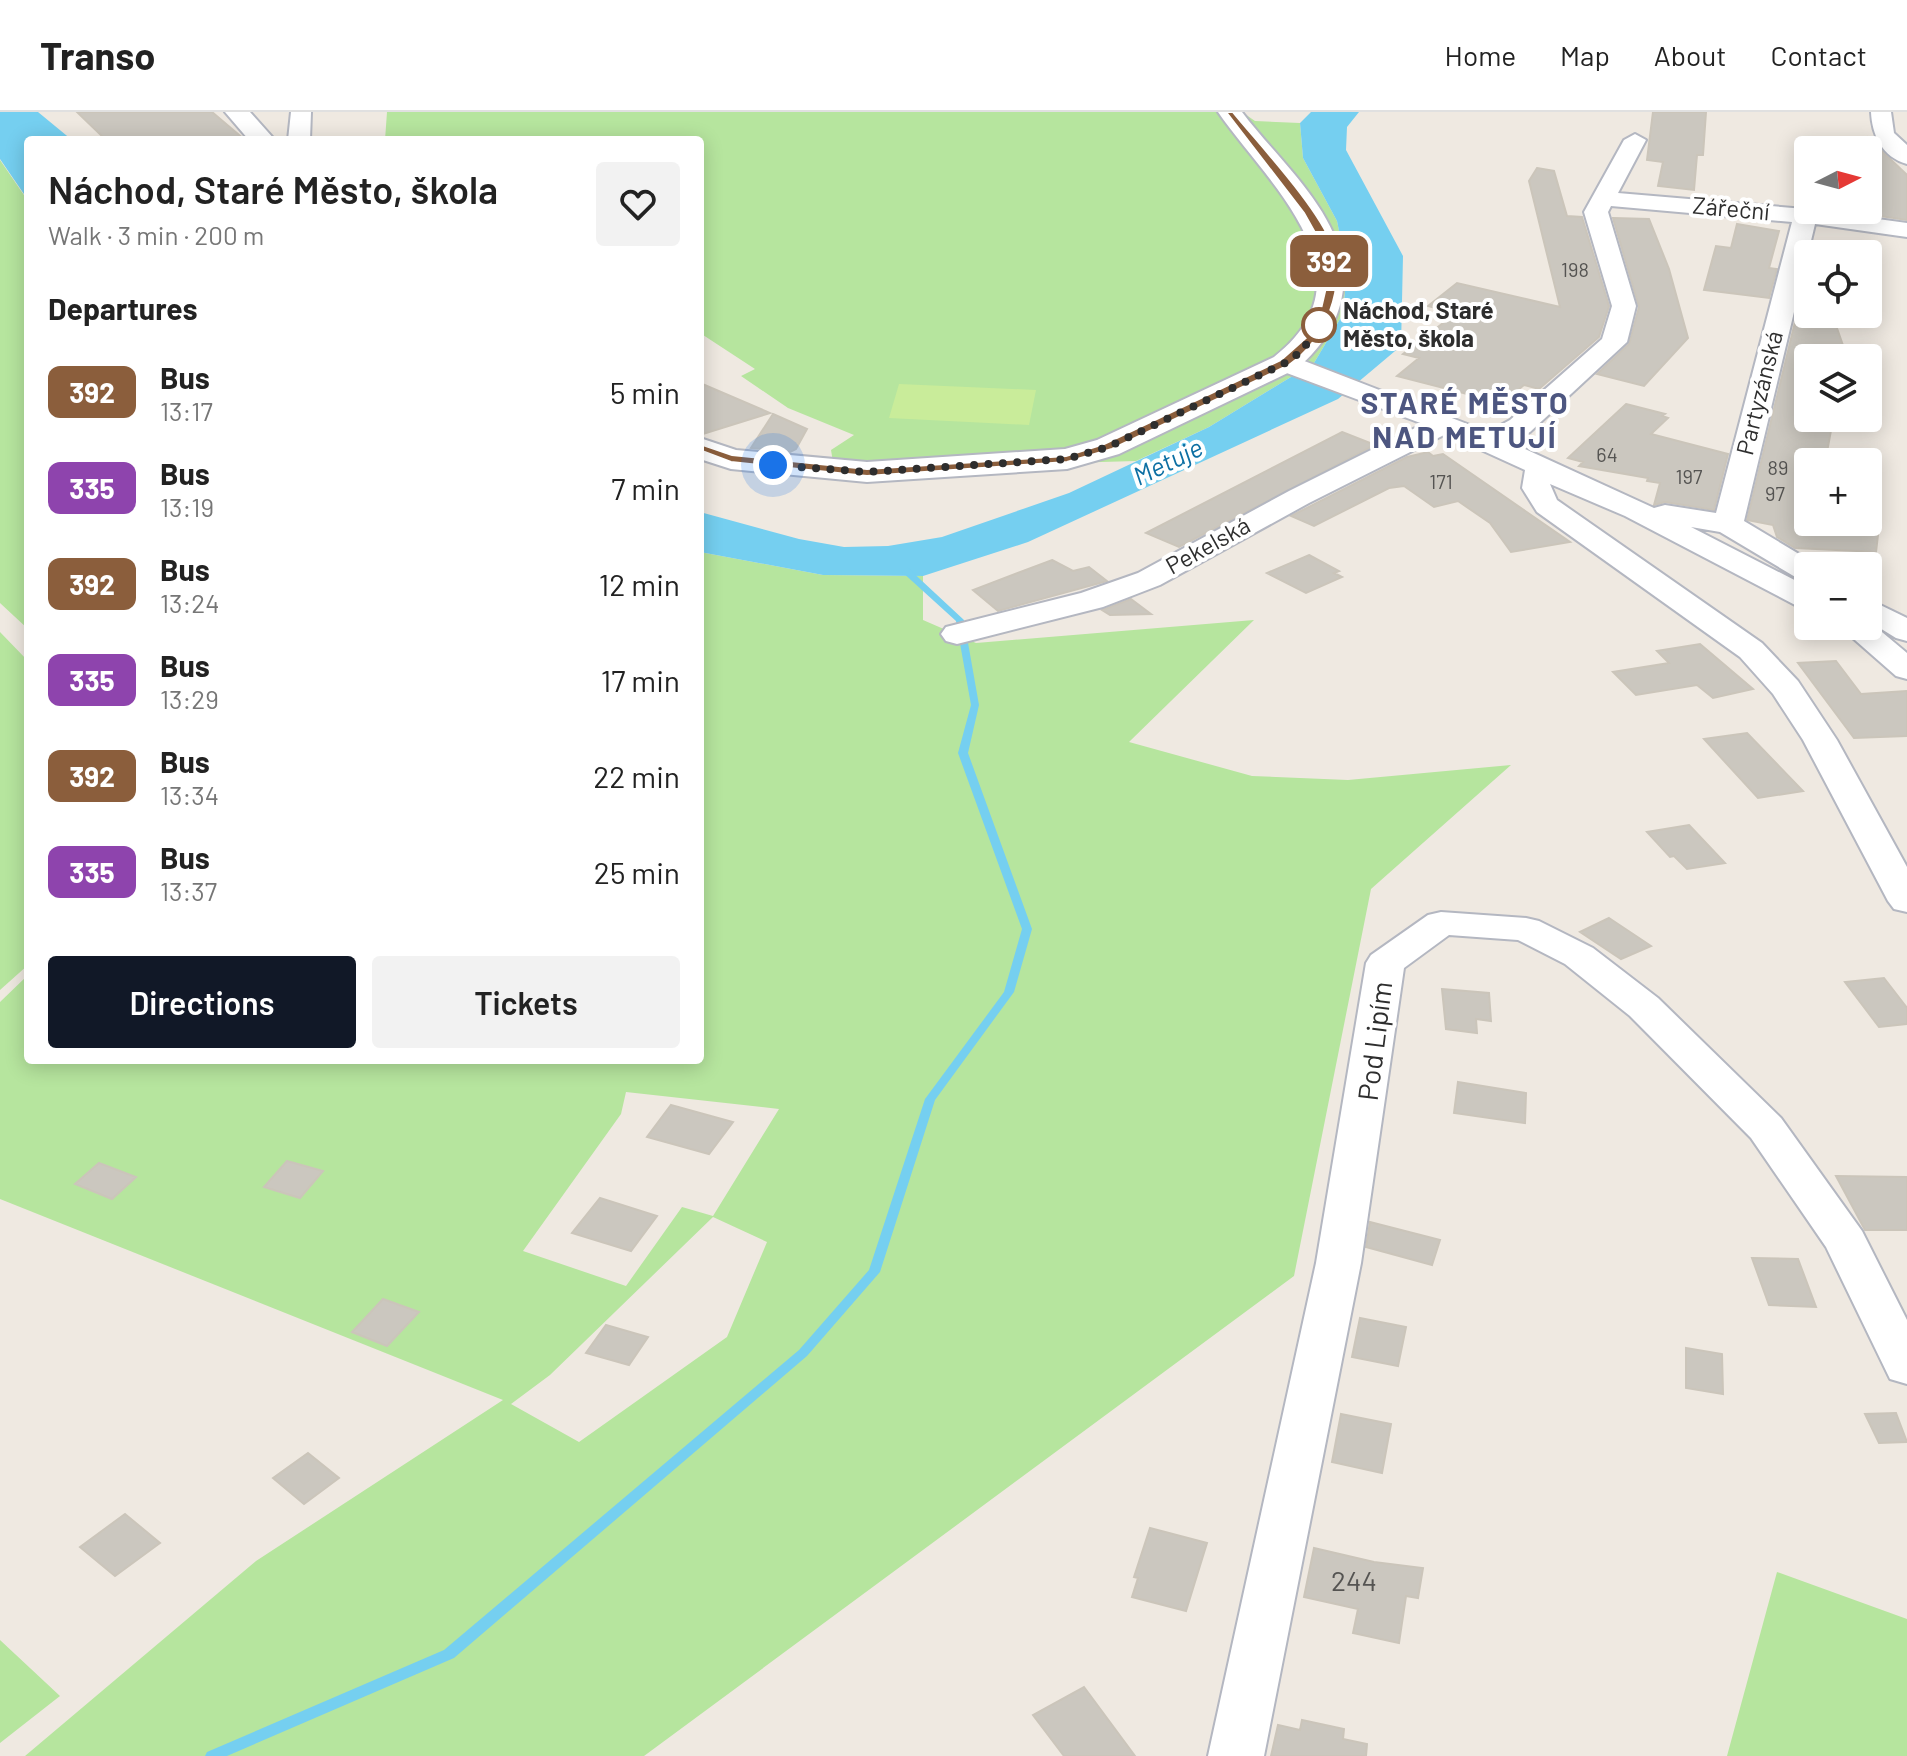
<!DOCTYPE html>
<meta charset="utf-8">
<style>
body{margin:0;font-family:Barlow,sans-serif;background:#f2f2f2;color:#222;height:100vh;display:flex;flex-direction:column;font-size:30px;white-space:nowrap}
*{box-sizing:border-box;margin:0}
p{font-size:26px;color:#767676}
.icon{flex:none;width:44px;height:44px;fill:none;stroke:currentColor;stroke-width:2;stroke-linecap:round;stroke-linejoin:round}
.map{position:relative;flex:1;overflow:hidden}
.drawer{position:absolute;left:24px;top:24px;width:680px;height:928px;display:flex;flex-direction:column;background:#fff;border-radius:8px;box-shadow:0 4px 20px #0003}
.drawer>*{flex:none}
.badge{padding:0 16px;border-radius:12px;font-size:28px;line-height:52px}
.needle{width:52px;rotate:84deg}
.controls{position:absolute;left:1794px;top:24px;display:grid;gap:16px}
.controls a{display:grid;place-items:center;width:88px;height:88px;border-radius:8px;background:#fff;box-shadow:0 4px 20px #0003;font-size:40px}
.you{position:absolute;width:40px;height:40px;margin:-20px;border:6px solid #fff;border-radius:50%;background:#1a73e8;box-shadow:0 0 0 12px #1a73e833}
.map>.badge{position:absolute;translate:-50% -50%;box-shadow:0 0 0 4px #fff}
h2{padding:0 24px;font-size:30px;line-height:72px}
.round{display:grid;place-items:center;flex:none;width:84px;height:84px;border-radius:8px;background:#f2f2f2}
.summary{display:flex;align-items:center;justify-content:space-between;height:136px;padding:0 24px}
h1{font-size:38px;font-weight:600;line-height:60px}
.primary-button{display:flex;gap:16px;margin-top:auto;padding:16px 24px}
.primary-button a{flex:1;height:92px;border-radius:8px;background:#111827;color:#fff;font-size:32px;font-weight:600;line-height:92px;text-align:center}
.primary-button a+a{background:#f2f2f2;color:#222}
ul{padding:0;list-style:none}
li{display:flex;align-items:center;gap:24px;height:96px;padding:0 24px}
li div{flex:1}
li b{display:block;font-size:30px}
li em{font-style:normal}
li .badge{min-width:88px;font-weight:700;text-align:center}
header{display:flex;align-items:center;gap:48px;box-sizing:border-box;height:112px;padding:0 40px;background:#fff;border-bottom:2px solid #e0e0e0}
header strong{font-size:38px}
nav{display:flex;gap:44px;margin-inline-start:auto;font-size:28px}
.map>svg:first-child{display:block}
</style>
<header>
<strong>Transo</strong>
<nav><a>Home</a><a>Map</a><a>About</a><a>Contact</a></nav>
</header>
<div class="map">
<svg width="1907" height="1644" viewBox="0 0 1907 1644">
<rect width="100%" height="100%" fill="#efe9e1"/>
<path fill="#b6e59e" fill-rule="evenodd" d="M387 0H1242L1255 9 1300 11 1303 46 1337 109 1347 158 1343 202 1314 251 1209 315 1136 349 962 354 833 350 831 338 854 323 788 296 741 264 755 257 700 221V28H385Z
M0 48 28 89V517L0 491Z
M700 440 823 463 923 464V508L976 531 1254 508 1129 630 1252 664 1348 668 1511 653 1371 777 1294 1164 644 1644H25L256 1449 503 1288 0 1087V890L28 863V948H700ZM626 980 779 997 713 1104 682 1095 626 1174 523 1139 621 1002ZM713 1105 767 1130 727 1225 579 1330 511 1292 550 1263Z
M0 520 28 549V853L0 878Z
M1777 1460 1907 1507V1644H1727Z
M0 1528 60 1584 0 1631Z"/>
<path fill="#c9ec9a" d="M899 272 1036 278 1029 313 889 306Z"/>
<path fill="#75cff0" d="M0 0H38L72 28H28V88L0 47Z
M1311 0H1359L1347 15 1346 38 1403 144 1401 234 1338 287 1028 430 923 464 823 463 700 440V400L799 427 844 435 888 434 942 425 1069 381 1209 315 1314 251 1343 202 1347 158 1337 109 1303 46 1300 11Z"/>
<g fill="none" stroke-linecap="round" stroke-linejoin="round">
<path fill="#75cff0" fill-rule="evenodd" d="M901 455H907L964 508 979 593 968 641 1032 817 1014 880 935 988 880 1160 807 1244 454 1546 227 1644H205L207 1640 444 1538 799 1238 869 1158 925 987 1004 880 1022 817 958 641 971 593 956 509 901 459Z"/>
</g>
<path fill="#cbc7bf" stroke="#cbc5ba" stroke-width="2" d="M77 0H212L245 28H106Z
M1653 0H1706L1703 43H1697L1694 78 1658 74 1663 50 1647 48Z
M1868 26 1907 63V108L1866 102Z
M1537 56 1554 59 1567 104 1582 105 1609 194 1599 225 1539 277 1524 273 1502 291 1397 264 1419 246 1403 242 1456 201 1428 194 1457 171 1560 195 1529 69Z
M1613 106 1649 107 1669 157 1688 226 1644 274 1597 262 1629 232 1639 195Z
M1737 112 1779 119 1769 156 1777 157 1769 186 1704 178 1716 134 1731 136Z
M1797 202H1832L1845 239 1816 236 1813 246H1808V309L1832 313 1827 340 1808 337V410L1878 423 1876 440 1795 436 1777 425 1773 413 1747 408Z
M700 271 770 301 700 323Z
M1626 292 1665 302 1662 304 1668 306 1651 322 1728 342 1714 398 1665 390 1654 393 1660 371 1647 369 1648 366 1579 354 1583 350 1568 346Z
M773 302 807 317 796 337 790 340 751 336Z
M1342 320 1375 333 1179 435 1146 421Z
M1428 340 1433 344 1443 342 1570 430 1511 440 1490 411 1458 389 1434 395 1404 374 1389 376 1314 414 1291 404 1407 345Z
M1309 443 1339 459 1334 461 1342 465 1306 481 1267 461Z
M1052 448 1073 459 1089 455 1107 469 998 499 973 478Z
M1131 487 1151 502 1110 503 1102 498Z
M1700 532 1753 577 1713 586 1697 573 1636 583 1613 560 1669 551 1657 539Z
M1836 549 1861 582 1907 579V624L1854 626 1798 551Z
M1747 621 1803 679 1758 686 1704 627Z
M1689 713 1706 731 1725 751 1687 757 1674 744 1670 745 1647 720Z
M1609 806 1651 834 1621 847 1580 820Z
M1884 866 1907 896V912L1879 915 1845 870Z
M1442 877 1489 881 1491 909 1476 907 1477 921 1446 917Z
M1458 970 1526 981 1525 1011 1454 1001Z
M671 993 733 1010 709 1042 647 1025Z
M287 1049 323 1059 300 1086 264 1075Z
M99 1051 136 1065 112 1087 75 1072Z
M1836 1064 1907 1065V1118H1865Z
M600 1086 657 1104 631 1139 572 1121Z
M1370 1110 1440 1128 1432 1153 1366 1135Z
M1752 1146 1798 1147 1816 1195 1769 1193Z
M383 1187 419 1200 387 1234 352 1220Z
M1360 1206 1406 1215 1398 1254 1352 1245Z
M606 1213 648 1225 629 1253 586 1241Z
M1686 1236 1722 1242 1723 1282 1686 1276Z
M1896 1301 1907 1330 1879 1331 1865 1302Z
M1341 1302 1391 1312 1382 1361 1332 1350Z
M308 1341 339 1366 304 1392 273 1366Z
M125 1402 160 1431 115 1464 80 1435Z
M1150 1416 1207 1431 1186 1499 1132 1485 1138 1466 1134 1465Z
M1314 1436 1374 1450 1423 1456 1418 1486 1406 1484 1399 1531 1353 1521 1358 1497 1304 1485Z
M1084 1575 1135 1644H1064L1033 1603Z
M1302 1608 1344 1617 1343 1627 1367 1632 1366 1644H1271L1278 1613 1300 1618Z"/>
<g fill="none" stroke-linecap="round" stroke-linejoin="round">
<defs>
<path id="minor" d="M291 0H311L310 28H288Z
M1871 0H1891L1894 21 1907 33V52C1882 45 1872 23 1871 0Z
M1635 22 1646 28 1618 81 1805 97 1907 111V125L1815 112 1744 409 1819 454H1808V469L1797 466 1720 420 1691 415 1808 475V496L1797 494 1625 404 1550 372 1557 388 1762 531 1798 569 1837 628 1907 755V800L1894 797 1888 789 1803 628 1773 582 1740 545 1537 400 1522 376 1525 358 1446 322 1309 391 1160 473 1103 495 957 532 946 529 941 522 946 515 1081 481 1138 461 1289 379 1423 312 1276 257 1272 251 1276 245H1294L1488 320 1510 308 1602 227 1612 194 1584 100 1624 28ZM1611 94 1792 110 1716 401 1665 393 1654 396 1510 330 1530 320 1627 230 1636 194 1608 100Z
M1868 487 1907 506V529L1896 526 1870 510 1907 541V567L1896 564 1839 514H1868Z
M1441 800 1526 806 1539 809 1593 836 1658 886 1781 1006 1862 1119 1907 1208V1272L1890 1267 1826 1135 1751 1026 1630 904 1565 852 1518 828 1449 823 1404 856 1361 1151 1264 1644H1208L1316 1151 1366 851 1371 843 1428 803Z"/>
<path id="tertiary" d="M225 0H250L275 28H249Z
M1218 0H1242C1284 56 1361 116 1340 193 1333 219 1316 241 1296 257L1119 342 1067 357 867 370 731 357 700 347V326L736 338 867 350 1065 337 1097 328 1274 245C1378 164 1267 71 1218 0Z"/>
</defs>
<use href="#minor" stroke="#b4b7c1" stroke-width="4"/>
<use href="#tertiary" stroke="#b4b7c1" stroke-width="4"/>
<use href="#minor" fill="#fff" fill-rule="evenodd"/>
<use href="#tertiary" fill="#fff" fill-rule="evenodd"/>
</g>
<path fill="#8b5e3c" stroke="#fff" stroke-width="2" d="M1226 0H1233C1259 32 1319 96 1332 133 1347 177 1325 228 1289 253L1112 337 1067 350 867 364 731 350 694 336 700 332 732 343 867 357 1066 344 1104 332 1281 248 1307 225 1321 197 1327 171 1322 133 1304 101Z"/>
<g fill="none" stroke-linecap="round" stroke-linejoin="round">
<path stroke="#2e2e2e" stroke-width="8" stroke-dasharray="0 14.4" d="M773 353 867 360 1067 347 1108 335 1285 251 1302 239 1319 213"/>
</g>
<circle fill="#fff" stroke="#8b5e3c" stroke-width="4" cx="1319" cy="213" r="16"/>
<g text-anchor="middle" stroke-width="8" stroke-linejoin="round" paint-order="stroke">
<g font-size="20" fill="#555452">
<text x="1575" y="165">198</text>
<text x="1607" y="350">64</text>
<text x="1778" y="363">89</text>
<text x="1689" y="372">197</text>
<text x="1441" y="377">171</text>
<text x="1775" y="389">97</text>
</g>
<g font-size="24" fill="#2e2e2e" stroke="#fff">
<text transform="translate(1731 97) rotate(5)" y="8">Zářeční</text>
<text transform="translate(1760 281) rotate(-76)" y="8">Partyzánská</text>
<text transform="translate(1208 434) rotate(-29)" y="8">Pekelská</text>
</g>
<g font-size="24" font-weight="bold" fill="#2e2e2e" stroke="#fff" text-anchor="start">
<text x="1343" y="207">Náchod, Staré<tspan x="1343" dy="28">Město, škola</tspan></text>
</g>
<g font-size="26" font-style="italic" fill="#0d6fa3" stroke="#fff">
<text transform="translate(1168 350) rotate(-26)" y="9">Metuje</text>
</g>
<g font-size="28" fill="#2e2e2e" stroke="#fff">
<text transform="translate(1375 929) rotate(-83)" y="10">Pod Lipím</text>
</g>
<g font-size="28" fill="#555452">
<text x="1354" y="1479">244</text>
</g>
<g font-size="30" font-weight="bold" letter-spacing="2" fill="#4d5680" stroke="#fff">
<text x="1465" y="302">STARÉ MĚSTO<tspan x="1465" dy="34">NAD METUJÍ</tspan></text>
</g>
</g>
</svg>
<div class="controls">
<a><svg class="needle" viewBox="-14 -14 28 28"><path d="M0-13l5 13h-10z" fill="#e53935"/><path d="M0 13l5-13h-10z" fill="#767676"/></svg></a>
<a><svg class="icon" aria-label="locate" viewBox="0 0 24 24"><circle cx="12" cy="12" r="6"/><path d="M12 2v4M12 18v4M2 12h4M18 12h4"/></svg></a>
<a><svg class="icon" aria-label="layers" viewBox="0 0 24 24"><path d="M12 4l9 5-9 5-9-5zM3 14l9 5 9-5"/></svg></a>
<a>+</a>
<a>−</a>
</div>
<div class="you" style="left:773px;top:353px"></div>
<b class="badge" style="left:1329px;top:149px;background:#8b5e3c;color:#fff">392</b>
<section class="drawer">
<div class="summary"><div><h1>Náchod, Staré Město, škola</h1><p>Walk · 3 min · 200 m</p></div><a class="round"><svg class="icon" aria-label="heart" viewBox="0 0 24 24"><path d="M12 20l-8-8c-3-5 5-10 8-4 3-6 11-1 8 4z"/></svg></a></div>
<h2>Departures</h2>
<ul>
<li><span class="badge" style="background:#8b5e3c;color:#fff">392</span><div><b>Bus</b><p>13:17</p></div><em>5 min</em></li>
<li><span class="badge" style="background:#8e44ad;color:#fff">335</span><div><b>Bus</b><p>13:19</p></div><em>7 min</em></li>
<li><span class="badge" style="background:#8b5e3c;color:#fff">392</span><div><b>Bus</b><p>13:24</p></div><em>12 min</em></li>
<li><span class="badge" style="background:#8e44ad;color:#fff">335</span><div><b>Bus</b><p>13:29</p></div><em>17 min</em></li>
<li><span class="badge" style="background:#8b5e3c;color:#fff">392</span><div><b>Bus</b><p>13:34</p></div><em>22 min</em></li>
<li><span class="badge" style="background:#8e44ad;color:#fff">335</span><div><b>Bus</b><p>13:37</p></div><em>25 min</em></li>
</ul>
<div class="primary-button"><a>Directions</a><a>Tickets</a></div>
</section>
</div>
